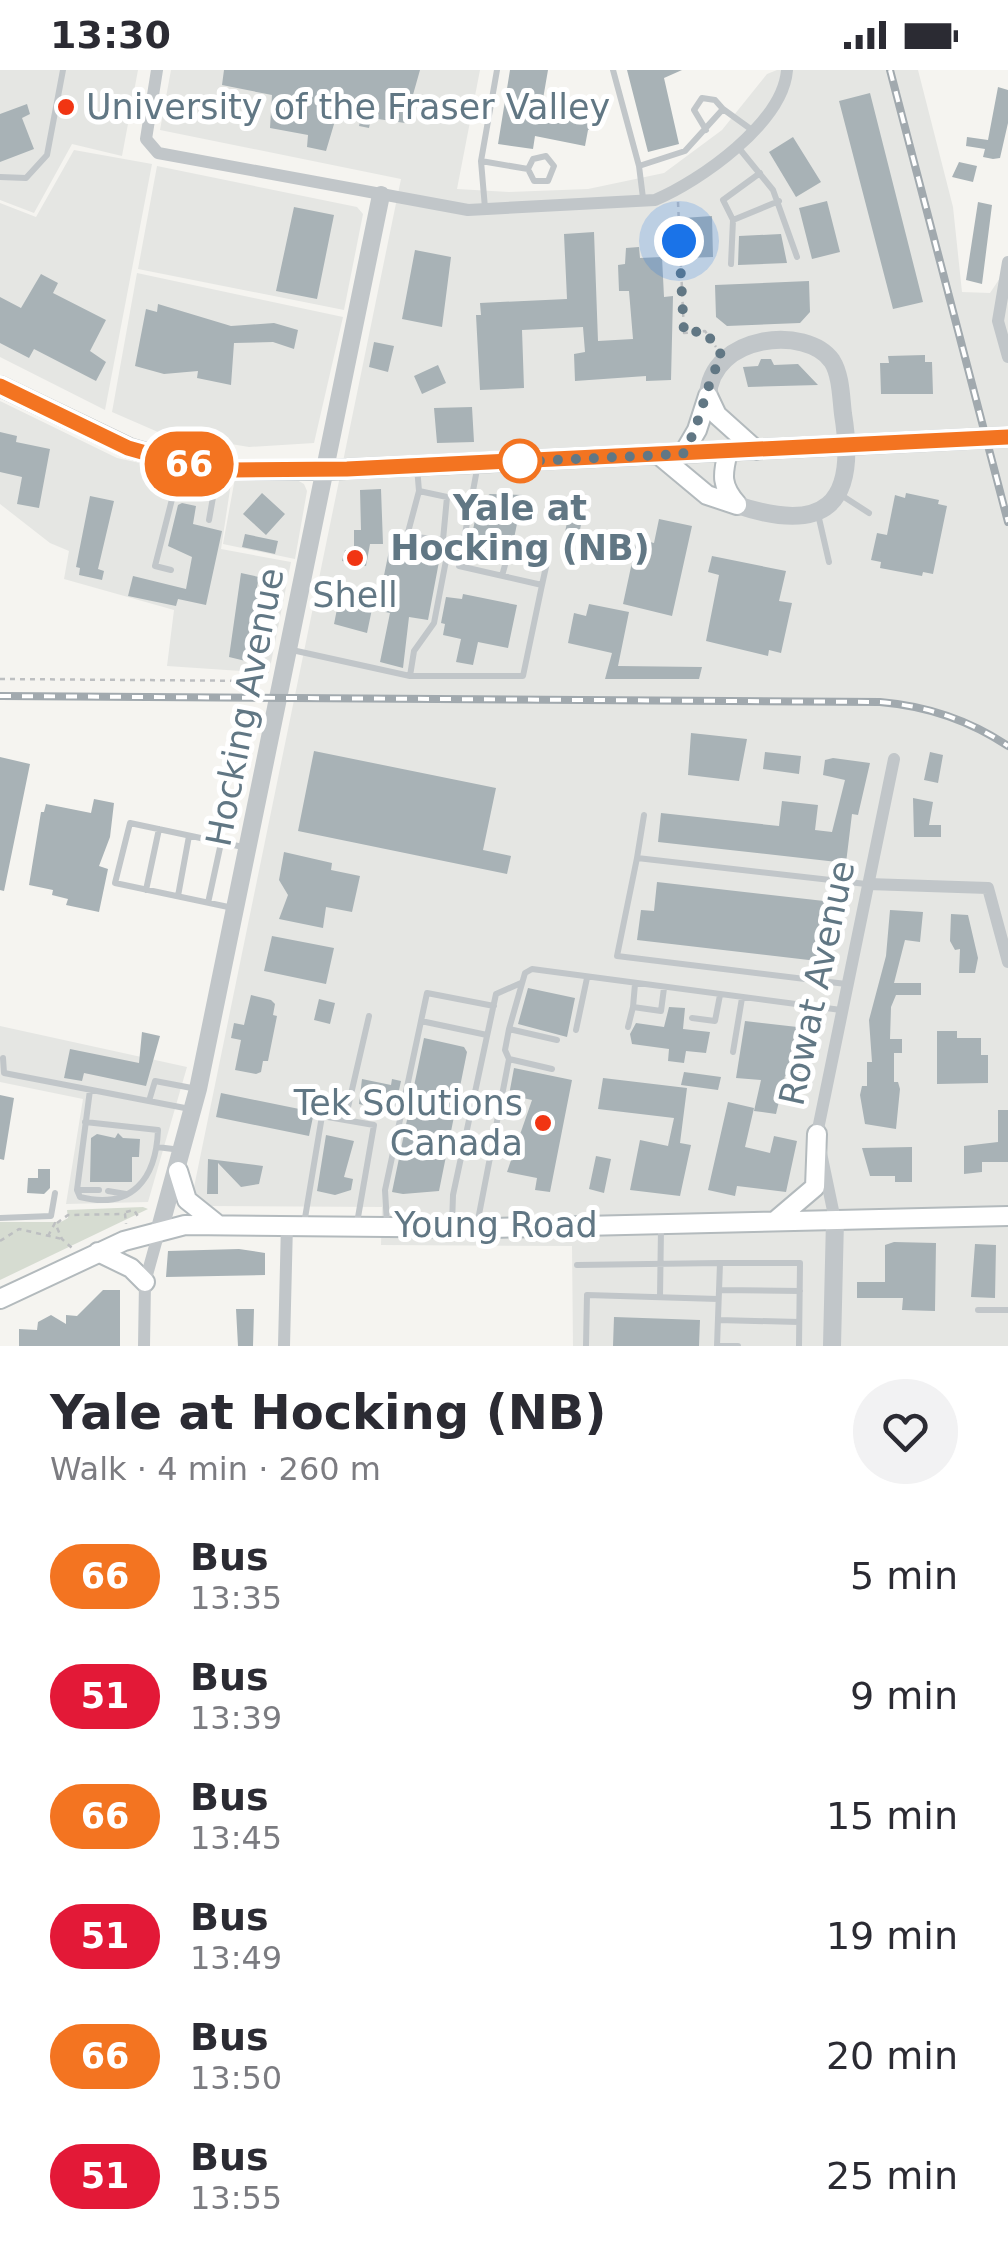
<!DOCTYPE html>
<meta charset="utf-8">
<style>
body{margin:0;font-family:"DejaVu Sans",sans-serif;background:#f2f2f3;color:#2b2b33;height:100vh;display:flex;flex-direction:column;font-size:38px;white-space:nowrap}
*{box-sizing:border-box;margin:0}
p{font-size:32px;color:#7c7c81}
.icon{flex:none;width:55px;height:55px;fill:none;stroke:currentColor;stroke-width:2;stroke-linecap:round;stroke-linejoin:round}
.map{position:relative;height:1276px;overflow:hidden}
.details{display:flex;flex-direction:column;background:#fff;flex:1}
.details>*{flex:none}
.badge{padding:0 20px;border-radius:32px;font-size:35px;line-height:65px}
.you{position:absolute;width:50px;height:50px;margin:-25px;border:8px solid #fff;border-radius:50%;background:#1a73e8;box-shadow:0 0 0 15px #1a73e833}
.map>.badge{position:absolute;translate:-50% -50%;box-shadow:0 0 0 5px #fff}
.round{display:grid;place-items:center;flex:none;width:105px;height:105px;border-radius:52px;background:#f2f2f3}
.overview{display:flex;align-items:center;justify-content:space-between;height:170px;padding:0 50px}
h1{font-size:48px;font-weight:700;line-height:75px}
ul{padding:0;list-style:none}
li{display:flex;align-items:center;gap:30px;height:120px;padding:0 50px}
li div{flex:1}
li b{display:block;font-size:38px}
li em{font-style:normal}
li .badge{min-width:110px;font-weight:700;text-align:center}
.status{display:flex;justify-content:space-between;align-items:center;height:70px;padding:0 50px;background:#fff;direction:ltr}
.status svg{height:28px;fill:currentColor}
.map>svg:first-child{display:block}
</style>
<div class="status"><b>13:30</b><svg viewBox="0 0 49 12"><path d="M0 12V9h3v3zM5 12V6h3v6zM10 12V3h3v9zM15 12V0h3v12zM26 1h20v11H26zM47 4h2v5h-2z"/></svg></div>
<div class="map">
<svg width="1008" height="1276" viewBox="0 0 1008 1276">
<rect width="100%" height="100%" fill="#f5f4f0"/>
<path fill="#e5e6e3" d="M0 0H138L122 86 72 74 34 143 0 130Z
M171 0H480L457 119 509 122 588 119 664 103 722 60 767 4 777 0H918L953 137 962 222 990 223 1008 196V1276H573L572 1176 381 1175 382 1137 205 1136 193 1122 401 109 160 60Z
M74 80 152 94 105 340 0 287V133L36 147Z
M157 96 357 137 363 144 344 240 138 199Z
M137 203 343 247 314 373 249 377 158 362 112 342Z
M0 331 117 388 231 413 221 479 291 492 269 603 167 596 174 540 64 509 69 481 50 473 0 434Z
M235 408 297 410 304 414 307 421 295 489 223 474Z
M0 956 187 997 148 1132 66 1134 83 1029 0 1012Z"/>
<path fill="#d6dcd1" d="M143 1137 148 1139 0 1210V1152H61L68 1148 67 1140Z"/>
<path fill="#a8b2b6" d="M224 0H420L405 53 371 48 369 58 359 56 361 48 337 44 326 81 307 77 308 65 270 58 272 25 222 15Z
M510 0H548L543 29 592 38V60H588L585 76 535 66 533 79 498 74Z
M627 0H682L664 8 679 74 648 82Z
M998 17 1008 20V53L1000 88 993 89 983 87 985 79 966 76 967 67 988 70Z
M870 23 923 232 893 239 839 31Z
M27 34 30 44 22 48 34 79 0 92V44Z
M793 67 821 112 796 127 769 82Z
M959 92 977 96 973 112 952 107Z
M827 131 840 182 812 189 799 138Z
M978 132 992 135 982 214 966 210Z
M294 137 334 145 317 229 276 221Z
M712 146 713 187 685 188 683 148Z
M594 162 598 271 633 269 629 221H619L618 195 625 194 626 178 639 177 640 188 662 187 664 227 673 226 671 310 646 311V306L575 311 574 284 585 282 583 257 522 260 524 318 480 320 476 245H481L480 233 567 229 564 164Z
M781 164 787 193 738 195 739 166Z
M415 180 451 187 442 257 402 249Z
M41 204 58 213 53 223 106 250 90 281 106 292 96 311 34 279 29 288 0 273V227L21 238Z
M809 211 810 242 800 253 727 256 716 247 715 215Z
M158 234 231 256 274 253 298 260 294 279 273 272 234 273 231 315 197 308 198 301 164 304 135 296 146 239 157 242Z
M374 272 394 276 388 302 369 297Z
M925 285V292H932L933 324H881L880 293H889L888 286Z
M761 289H771L774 295 798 294 818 315 748 317 743 297 758 296Z
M438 295 446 313 422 324 414 306Z
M472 337 474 372 437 373 434 338Z
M0 362 17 366 16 372 50 379 39 438 17 434 22 407 0 402Z
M381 419 383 474H370L366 496 342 491 345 480 354 482V460H361L360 420Z
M262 423 285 444 266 465 243 444Z
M906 423 939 430 938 434 947 436 933 504 923 502 922 506 880 498 881 492 871 490 877 463 887 465 895 425 905 428Z
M490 424 523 425 512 478 504 479 501 485 469 479 479 431Z
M573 425 586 428 579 465 565 462Z
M90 426 114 431 98 499 104 501 102 510 79 505 80 498 76 497Z
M182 433 196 436 193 454 222 461 206 535 178 529 176 536 128 526 133 506 186 519 192 487 168 476 178 435Z
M659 449 692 456 672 546 623 534 637 469 654 473Z
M245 464 278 471 275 484 242 477Z
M391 471 441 481 428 550 409 547 403 598 380 592 390 543 372 539 367 563 334 554 341 519 380 525Z
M712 486 786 501 779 531 792 533 781 583 769 580 768 586 706 571 719 505 708 502Z
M241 503 259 507 257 517 268 519 262 552 251 550 248 570 258 573 254 593 229 587Z
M463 524 517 535 508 578 478 572 473 595 456 592 461 569 443 565 445 554 441 553 446 527 462 529Z
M589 534 629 542 618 596 702 597 699 609H605L612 583 568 573 574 543 586 546Z
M691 663 747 669 739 711 688 705Z
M314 681 496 718 483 780 511 786 507 804 298 761Z
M765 682 801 686 799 704 763 699Z
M930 682 943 685 938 713 924 710Z
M0 687 30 694 4 821 0 820Z
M833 688 870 693 858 745 852 744 846 793 658 772 661 743 779 756 782 731 818 735 815 760 832 762 845 710 823 705 825 690Z
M913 728 933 732 929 755H941V767H914Z
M94 729 114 733 110 767 99 796 108 799 99 842 66 835 68 829 52 825 53 820 29 815 41 742H44L46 734 91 743Z
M284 782 332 793 331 800 360 806 352 842 326 837 323 858 279 849 288 825 279 810Z
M657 812 833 832 826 892 637 870 641 840 654 841Z
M890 840 923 842 920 872 905 870 894 913H921V925H896L891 937 890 969H902V983H894V1012H898L900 1019 896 1059 865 1054 860 1025 862 1016H867V992H872L869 950 886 886Z
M951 844 968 845 978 888 975 903H959L960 879 955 880 950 871Z
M272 866 334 878 326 914 264 901Z
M528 918 575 928 567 967 518 954Z
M251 925 271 930 275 934 273 945 277 946 268 991H263L261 1002 256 1004 235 1000 241 970 231 968 234 953 244 955Z
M319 929 335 933 330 954 314 950Z
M669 937 685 938 683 959 710 962 706 983 686 981 684 993 668 991 669 979 632 974 630 964 636 953 664 957Z
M745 951 806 958 800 1008 785 1006 776 1044 754 1041 761 1010 736 1008Z
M937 961H957V968H981V985H988V1013L937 1014Z
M142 962 160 966 146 1016 84 1003 82 1011 64 1008 70 979 139 993Z
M424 968 464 977 467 982 439 1121 403 1124 392 1122Z
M514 998 572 1010 550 1122 535 1120 537 1108 507 1102 532 1030 509 1025Z
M684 1002 721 1007 718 1020 681 1015Z
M603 1008 687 1018 680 1073 691 1075 680 1126 630 1120 640 1070 668 1076 674 1048 598 1039Z
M362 1009 391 1015 392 1009 401 1011 394 1043 359 1034Z
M221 1023 314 1042 309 1066 216 1047Z
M0 1025 14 1028 4 1090 0 1089Z
M728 1032 754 1038 745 1077 770 1083 774 1066 797 1071 786 1122 737 1116 735 1126 708 1120Z
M998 1040H1008V1092H982V1102L964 1104V1076L998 1072Z
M118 1063 123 1068 140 1069 139 1087H132V1112H90L91 1068 97 1064 115 1068Z
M326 1065 354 1071 344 1107 353 1109 351 1120 335 1125 317 1121Z
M912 1077V1112H895V1106H870L862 1078Z
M596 1086 611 1089 604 1123 589 1119Z
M208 1089 263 1096 259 1114 241 1117 218 1093V1124H207Z
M38 1099H50V1118L44 1124 27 1123 28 1108H38Z
M894 1172 936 1173 935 1241 902 1240 903 1228H857V1212H885V1175Z
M975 1174 996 1175 995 1228 971 1227Z
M239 1179 265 1183V1205L166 1207 168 1181Z
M103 1220H120V1276H19V1259L37 1260 38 1252 51 1245 66 1254V1245L77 1246Z
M236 1239H254L253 1276H238Z
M614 1247 700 1250 699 1276H613Z"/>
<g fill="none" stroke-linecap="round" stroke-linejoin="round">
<defs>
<path id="secondary" d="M0 316 129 378 181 393 232 400H325L826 376
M708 326 717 345 756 380
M728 382C722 405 721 416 737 434
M683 384 697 360 708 326
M659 385 707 425 737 435
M178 1101 187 1130 217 1154
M775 1151 815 1117 817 1064
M98 1182 131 1198 145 1212
M0 1229 124 1171 185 1155 493 1158 1008 1146"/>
</defs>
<use href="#secondary" stroke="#b3babd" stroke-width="22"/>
<path stroke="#bdbfc1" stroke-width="2.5" stroke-dasharray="5 5" stroke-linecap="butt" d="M678 132 684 263 705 261 716 277
M0 609 268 611
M126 1142 134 1140 139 1148
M57 1153 68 1145 125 1144 126 1154
M48 1166 55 1153 62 1169 72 1178
M0 1171 19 1159 62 1169"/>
<path stroke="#c1c6c9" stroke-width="6" d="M613 0 639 96
M706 60 694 40 702 28 715 30 723 39
M738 77 773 120 797 187
M481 91 528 99 533 89 546 86 554 96 548 111H534L528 99
M760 103 723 130 733 150 779 131
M0 107 26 108 47 85 63 0
M643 128 639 96 685 81 723 39 752 60
M485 138 481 91 497 0
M731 194 733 150
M417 397 419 421 447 427 443 470 407 466 419 421
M838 423 869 443
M818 444 829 492
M209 450 218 399
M171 500 155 496 181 394
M502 506 508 484 547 492 542 515
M292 580 410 606 414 581 434 553 448 480 443 470
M410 606H523L542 515 459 496 478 394
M637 788 644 745
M146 820 159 759
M178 826 189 766
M208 833 221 773
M233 838 115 813 130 753 243 777
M635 914 633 937 661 941 664 918
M846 914 617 886 637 788 866 814
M692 948 715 951 720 925
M421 951 427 923 494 936
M628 957 633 937
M509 959 505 980 509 989 552 999
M576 960 587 908
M557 970 509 959 525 903 532 899 841 940
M733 982 742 928
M3 988 4 1003 190 1039
M149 1031 155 1011 197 1019
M85 1052 158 1060C156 1109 132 1140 80 1127L77 1120 90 1020
M157 1077 181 1080
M77 1120H99
M108 1121 126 1124
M0 1148 51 1146 55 1123
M357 1153 374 1055 345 1050 369 946
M304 1154 322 1046 345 1050
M387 1154 385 1120 421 951 487 965
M452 1155 453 1125 496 924 521 913
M477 1155 509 989
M577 1195 720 1193
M719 1220 800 1221
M660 1227 661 1159
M978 1240H1008
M718 1250 799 1252
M586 1276 587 1225 718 1229
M717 1276 720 1193H800L799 1276
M717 1276H738"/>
<path stroke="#c1c6c9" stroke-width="12" d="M157 0 146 69 158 83 468 140 655 130C700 111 783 53 787 0
M1008 192 998 251 1008 287
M868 814 988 818 1008 892
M835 1150 817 1064 894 689
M144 1276 145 1212 160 1158
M284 1276 287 1154"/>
<path stroke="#c1c6c9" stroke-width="18" d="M708 326C711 264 807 255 832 291 841 305 841 328 843 344 858 436 824 464 737 435
M160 1158 198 1019 381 125
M832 1276 835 1150"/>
<use href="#secondary" stroke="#fff" stroke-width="18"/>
<defs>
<path id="rail" d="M890 0 1008 452
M0 626 880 632C927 636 969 650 1008 676"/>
</defs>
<use href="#rail" stroke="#a1a9ae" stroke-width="8"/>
<use href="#rail" stroke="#fff" stroke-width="4" stroke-dasharray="11" stroke-linecap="butt"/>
<defs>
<path id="secondary-bridge" d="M826 376 1008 367"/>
</defs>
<use href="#secondary-bridge" stroke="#b3babd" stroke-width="22" stroke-linecap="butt"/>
<use href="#secondary-bridge" stroke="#fff" stroke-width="18"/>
</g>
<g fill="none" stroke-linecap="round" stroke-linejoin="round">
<defs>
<path id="line" d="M0 316 128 378 181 393 232 400 347 399 1008 367"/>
</defs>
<use href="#line" stroke="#fff" stroke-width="22"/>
<use href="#line" stroke="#f37421" stroke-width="15"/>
<path stroke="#617784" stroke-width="10" stroke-dasharray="0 18" d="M520 391 512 392 683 384C702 352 704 317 722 286L705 261 684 263 679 171"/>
</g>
<g fill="#f13513" stroke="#fff" stroke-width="4">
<circle cx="66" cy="37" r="10"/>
<circle cx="355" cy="488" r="10"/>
<circle cx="543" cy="1053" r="10"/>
</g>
<circle fill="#fff" stroke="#f37421" stroke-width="5" cx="520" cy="391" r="20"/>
<g text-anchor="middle" stroke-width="10" stroke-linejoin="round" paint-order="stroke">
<g font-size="35" fill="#617784" stroke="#fff" text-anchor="start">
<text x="86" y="49">University of the Fraser Valley</text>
<text x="355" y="537" text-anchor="middle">Shell</text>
<text x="523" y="1045" text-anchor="end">Tek Solutions<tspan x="523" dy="40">Canada</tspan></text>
</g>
<g font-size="35" font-weight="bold" fill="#617784" stroke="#fff">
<text x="520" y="450">Yale at<tspan x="520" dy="40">Hocking (NB)</tspan></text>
</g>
<g font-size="35" fill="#617784" stroke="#fff">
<text transform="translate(245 637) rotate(-79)" y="12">Hocking Avenue</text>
<text transform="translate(817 913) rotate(-78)" y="12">Rowat Avenue</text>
<text x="496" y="1167">Young Road</text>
</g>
</g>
</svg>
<div class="you" style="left:679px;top:171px"></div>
<b class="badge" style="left:189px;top:394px;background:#f37421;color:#fff">66</b>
</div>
<section class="details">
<div class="overview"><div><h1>Yale at Hocking (NB)</h1><p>Walk · 4 min · 260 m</p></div><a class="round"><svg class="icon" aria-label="heart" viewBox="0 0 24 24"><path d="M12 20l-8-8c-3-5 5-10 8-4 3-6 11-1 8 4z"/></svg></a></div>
<ul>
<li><span class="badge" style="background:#f37421;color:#fff">66</span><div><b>Bus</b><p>13:35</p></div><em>5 min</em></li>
<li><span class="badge" style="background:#e31937;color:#fff">51</span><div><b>Bus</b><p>13:39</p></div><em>9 min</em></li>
<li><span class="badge" style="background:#f37421;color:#fff">66</span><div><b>Bus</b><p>13:45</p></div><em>15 min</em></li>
<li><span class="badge" style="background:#e31937;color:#fff">51</span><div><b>Bus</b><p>13:49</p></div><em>19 min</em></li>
<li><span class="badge" style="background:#f37421;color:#fff">66</span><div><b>Bus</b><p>13:50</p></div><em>20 min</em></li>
<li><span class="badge" style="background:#e31937;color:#fff">51</span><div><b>Bus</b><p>13:55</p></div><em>25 min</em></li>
</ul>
</section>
